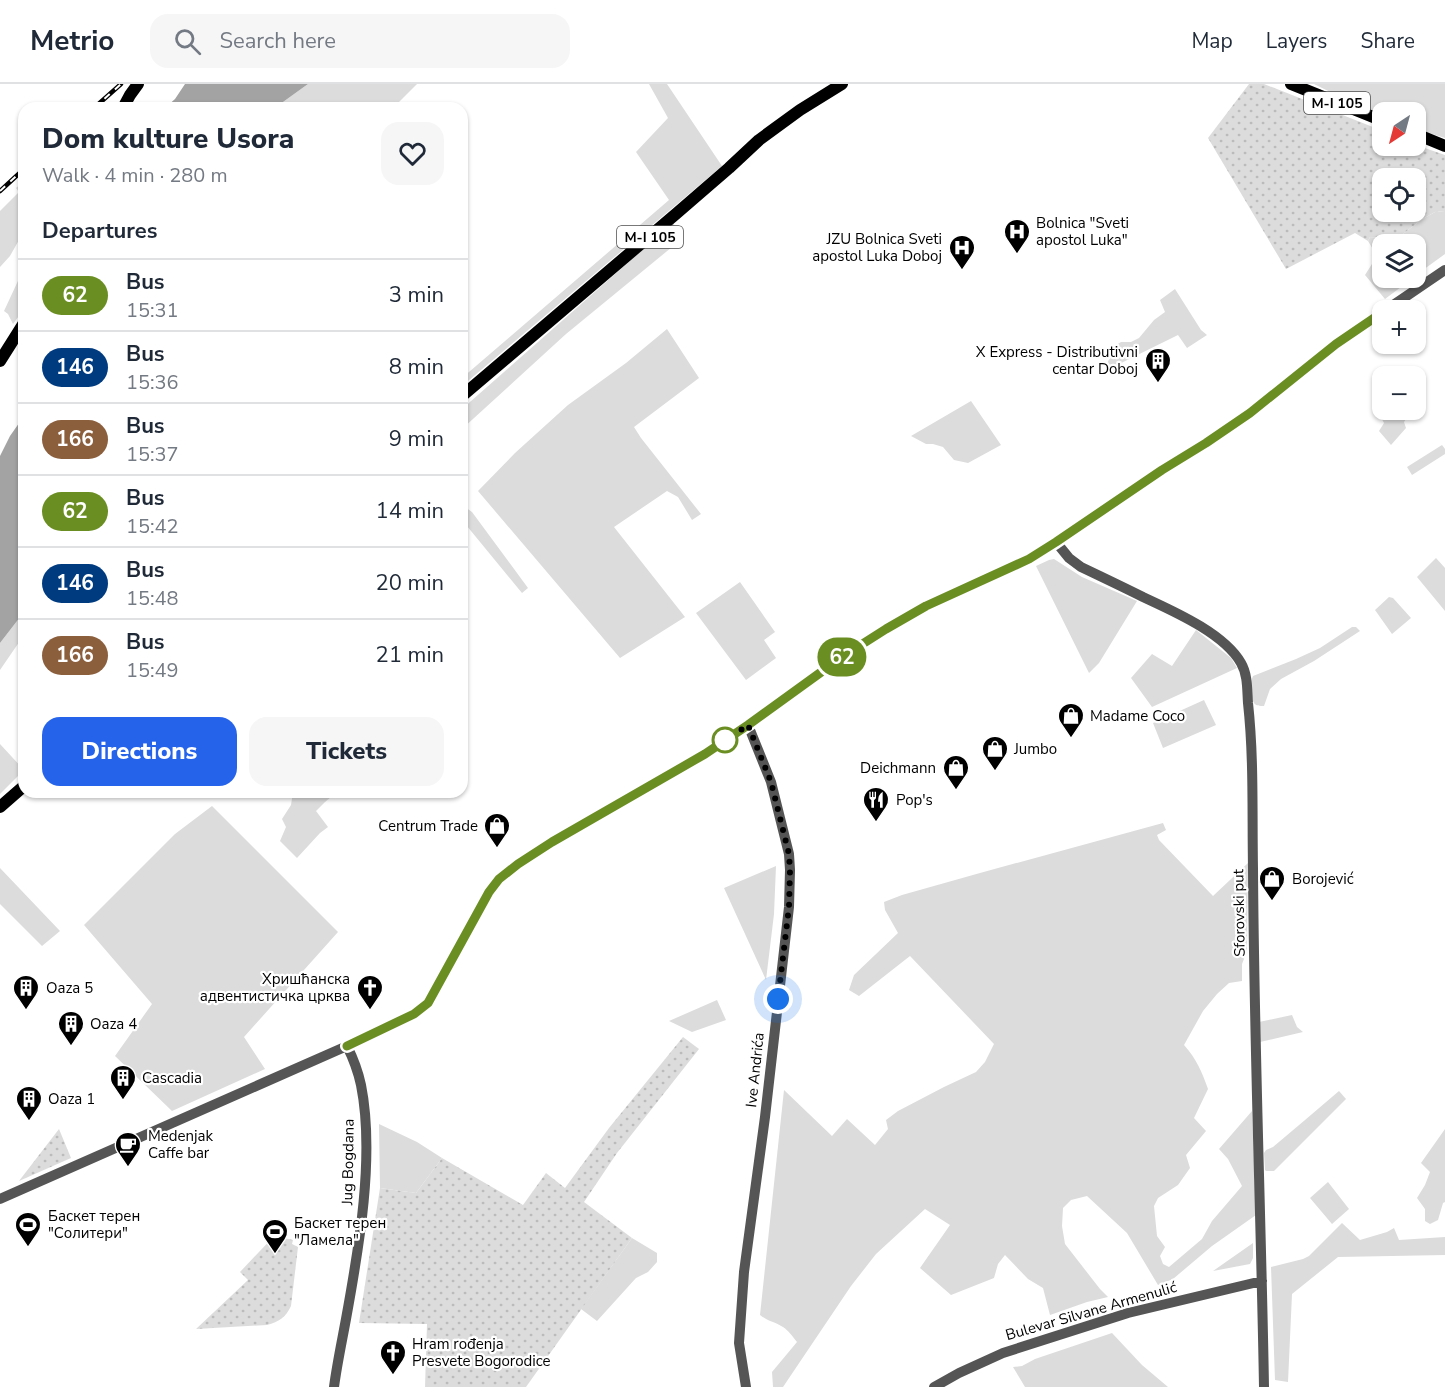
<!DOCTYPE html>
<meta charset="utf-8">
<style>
body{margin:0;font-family:"Nunito Sans",sans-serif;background:#f6f6f7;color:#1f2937;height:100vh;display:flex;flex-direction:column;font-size:22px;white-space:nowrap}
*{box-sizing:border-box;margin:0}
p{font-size:20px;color:#747a83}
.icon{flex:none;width:33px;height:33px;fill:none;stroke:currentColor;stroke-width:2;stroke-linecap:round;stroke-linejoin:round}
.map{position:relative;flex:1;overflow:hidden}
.side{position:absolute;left:18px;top:18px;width:450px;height:696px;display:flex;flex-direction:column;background:#fff;border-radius:18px;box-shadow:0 2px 4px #0004}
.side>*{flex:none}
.badge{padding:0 12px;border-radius:20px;font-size:21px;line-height:39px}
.needle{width:39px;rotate:216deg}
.fabs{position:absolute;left:1372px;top:18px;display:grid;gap:12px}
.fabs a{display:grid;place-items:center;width:54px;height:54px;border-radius:12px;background:#fff;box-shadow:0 2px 4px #0004;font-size:30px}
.you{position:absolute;width:30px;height:30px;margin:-15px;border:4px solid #fff;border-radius:50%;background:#1a73e8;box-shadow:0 0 0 9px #1a73e833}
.map>.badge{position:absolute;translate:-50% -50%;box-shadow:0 0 0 3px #fff}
h2{padding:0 24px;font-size:22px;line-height:54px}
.round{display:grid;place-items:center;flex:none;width:63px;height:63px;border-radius:18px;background:#f6f6f7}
.overview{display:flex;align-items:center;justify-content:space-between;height:102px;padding:0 24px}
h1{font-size:28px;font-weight:800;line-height:45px}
.action{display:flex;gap:12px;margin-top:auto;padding:12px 24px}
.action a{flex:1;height:69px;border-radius:18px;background:#2563eb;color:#fff;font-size:24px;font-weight:800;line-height:69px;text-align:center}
.action a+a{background:#f6f6f7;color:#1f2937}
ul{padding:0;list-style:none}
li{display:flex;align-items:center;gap:18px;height:72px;padding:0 24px;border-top:2px solid #e0e1e3}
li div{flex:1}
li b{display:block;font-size:22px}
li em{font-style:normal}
li .badge{min-width:66px;font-weight:700;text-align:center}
header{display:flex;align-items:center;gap:36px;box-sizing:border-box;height:84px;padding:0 30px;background:#fff;border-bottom:2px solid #e0e1e3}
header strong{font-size:28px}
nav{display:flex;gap:33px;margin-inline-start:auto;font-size:21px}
.search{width:420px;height:54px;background:#f6f6f7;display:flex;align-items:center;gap:15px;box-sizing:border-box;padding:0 21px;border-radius:18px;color:#747a83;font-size:22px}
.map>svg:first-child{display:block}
</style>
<header>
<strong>Metrio</strong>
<div class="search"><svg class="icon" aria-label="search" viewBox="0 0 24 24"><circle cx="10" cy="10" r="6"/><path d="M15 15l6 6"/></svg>Search here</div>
<nav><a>Map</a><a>Layers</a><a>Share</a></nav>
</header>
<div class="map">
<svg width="1445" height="1303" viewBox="0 0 1445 1303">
<defs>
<pattern id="park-dots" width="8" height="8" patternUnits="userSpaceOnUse" patternTransform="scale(1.5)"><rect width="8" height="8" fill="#dcdcdc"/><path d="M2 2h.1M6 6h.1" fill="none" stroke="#bbb" stroke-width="1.8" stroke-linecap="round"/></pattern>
</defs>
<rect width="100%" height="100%" fill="#fff"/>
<path fill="#dcdcdc" d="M308 0H417L393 24H277L283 18Z
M649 0H667L722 82 462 302V294L669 116 636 68 668 34Z
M1314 0H1445V54L1416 45V28H1383V34Z
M24 97V147L10 172 0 183V127L19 108 16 104Z
M1445 127V170L1416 191V160H1383V194H1413L1385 215 1365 191 1377 172 1368 157 1370 153 1387 155 1394 151 1403 150 1421 136 1435 128Z
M673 139 683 154 566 250 462 345V325Z
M24 184V225L13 240 8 230 4 227Z
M1175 205 1201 246 1207 251 1187 264 1178 251 1109 285 1108 277 1114 270 1113 263 1121 258H1131L1139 254 1154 236 1165 228 1160 216Z
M667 245 699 294 634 343 641 354 701 430 692 436 678 413 667 407 614 443 685 533 620 574 478 407 515 369 568 321 626 279Z
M971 317 1001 361 968 379 954 376 943 363 933 360H926L911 352Z
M1399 326H1412L1404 338 1406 344 1391 361 1379 347 1384 339 1381 333Z
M1442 361 1445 365V370L1412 391 1407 383Z
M465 423 472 428 528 504 522 509 462 436V428Z
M1436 474 1445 484V527L1417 493Z
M1054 475 1082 493 1137 517 1099 579 1089 589 1036 482 1049 476Z
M740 498 775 548 764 556 776 574 746 596 696 529Z
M1389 513 1393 514 1411 534 1392 550 1375 526Z
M24 528V551L0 586V559Z
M1352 543H1356L1360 547 1314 577 1281 595 1270 605 1264 622C1260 622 1256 622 1254 619 1250 613 1250 598 1253 592L1296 575 1320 564Z
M1196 546 1231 574 1237 584 1152 623 1131 594 1152 570 1172 582Z
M1204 616 1216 641 1163 664 1153 639Z
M0 660 24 686 0 710Z
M293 708H337L325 718 316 727 328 743 320 749 297 774 280 757 286 743 282 735 291 721Z
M212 722 338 848 244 953 265 985 172 1027 115 972 152 920 84 841 175 750Z
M1163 739 1166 746 1157 751 1159 756 1213 812 1248 779 1247 867 1242 880V897L1229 899 1217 910 1203 927 1184 961C1196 974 1202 988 1208 1005L1194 1034 1206 1047 1186 1071 1190 1084 1178 1101 1158 1114 1154 1122 1157 1152 1165 1163 1160 1172 1163 1180 1169 1183 1202 1155 1212 1137 1242 1102 1228 1075 1219 1065 1252 1027 1256 1131 1212 1162 1173 1195 1158 1201 1127 1149 1087 1112 1071 1116 1063 1124 1062 1142 1065 1160 1100 1205 1108 1213 1087 1218 1050 1231 1043 1204 1028 1195 1005 1171 998 1180 994 1194 951 1211 920 1184 950 1141 925 1125 876 1170 851 1202 783 1303H773L772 1288 797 1258C793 1253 788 1246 783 1243 775 1238 767 1237 760 1231L784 1006 832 1052 847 1035 875 1061 888 1045 886 1036 898 1027 944 1003 976 988 985 978 994 960 910 872 859 912 849 906 854 891 898 849 885 826 884 818 902 811 980 789Z
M776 782 774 830 766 896 724 804Z
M0 784 60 847 42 862 0 820Z
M717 916 726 936 692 948 669 937Z
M1292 931 1297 943 1303 948 1260 958 1259 938Z
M1339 1007 1346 1015 1274 1087H1266L1265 1086 1264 1069 1266 1066 1273 1063 1305 1036Z
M379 1040 417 1058 442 1074 416 1109 380 1104Z
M1445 1045V1118L1443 1119 1438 1136 1430 1140 1425 1137V1125L1417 1114 1425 1101 1430 1088 1421 1079Z
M1328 1098 1349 1125 1332 1140 1310 1114Z
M1342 1139 1360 1156 1387 1148 1394 1144 1399 1156 1445 1153V1171L1338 1173 1292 1210 1288 1298 1275 1296 1271 1183 1303 1175 1309 1172Z
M632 1154 657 1169V1178L648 1188 636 1194 597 1237 581 1225Z
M1253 1159V1174L1250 1180 1213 1187Z
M1112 1249 1142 1281 1168 1303H1025L1013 1283 1022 1282 1035 1275Z"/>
<path fill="url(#park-dots)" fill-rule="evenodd" d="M1249 0H1264L1383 47V62L1416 61 1445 71V127L1435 128 1421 136 1403 150 1394 151 1387 155 1370 153 1368 157 1355 149 1286 185 1208 54ZM1383 94H1416V128H1383Z
M683 953 699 965 617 1069 584 1118 632 1154 526 1303H425L427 1240 359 1239 380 1104 416 1109 442 1074 523 1121 546 1089 565 1104 609 1044Z
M59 1045 71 1074 19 1097Z
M276 1150 284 1154 293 1156 292 1160 298 1163 291 1222C286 1233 279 1238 267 1241L196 1245 248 1196 240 1188Z"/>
<path fill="#a3a3a3" d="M185 0H308L283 18 277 24H165L175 15Z
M24 332V528L0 559V372L10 352Z"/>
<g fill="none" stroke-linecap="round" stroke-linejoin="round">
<path stroke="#555" stroke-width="10" d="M1386 226 1445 186
M1056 458 1069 474 1081 483C1102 493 1123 503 1143 513 1173 527 1224 549 1241 579 1248 591 1247 606 1248 619 1254 674 1252 729 1253 784 1254 957 1261 1130 1264 1303
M0 1115 347 962 418 928 428 919 433 912 489 808 499 795 518 780 552 758 705 670 748 641 842 573 886 545 926 522 1029 475 1056 458 1162 386 1206 359 1249 329 1336 260 1383 228
M334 1303C337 1280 342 1257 346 1235 359 1164 375 1071 361 1001 358 987 353 974 347 962
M746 1303 739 1259 744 1188 765 1033 789 823 790 786 789 770 771 698 748 641
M934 1303 959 1289 1003 1269 1128 1229 1262 1197"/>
<path stroke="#000" stroke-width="12" d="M1291 0 1383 37
M123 24 130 11 138 0
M1416 50 1445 62
M0 277 24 239
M462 312 677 129 729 84 759 56 800 26 842 0
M0 723 24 702"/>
<defs>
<path id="rail" d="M94 24 121 0
M0 107 24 85"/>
</defs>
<use href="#rail" stroke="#000" stroke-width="4.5"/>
<use href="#rail" stroke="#fff" stroke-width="2" stroke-dasharray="7" stroke-linecap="butt"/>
</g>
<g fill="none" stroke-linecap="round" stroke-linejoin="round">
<defs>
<path id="line" d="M347 962 414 930 428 919 489 808 499 795 518 780 552 758 705 670 748 641 842 573 886 545 926 522 1029 475 1056 458 1162 386 1206 359 1250 329 1336 260 1383 228"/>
</defs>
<use href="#line" stroke="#fff" stroke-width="14"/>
<use href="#line" stroke="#6b8e23" stroke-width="9"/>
<path stroke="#000" stroke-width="6" stroke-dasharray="0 10.8" d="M725 656 720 660 748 641 771 698 789 770 790 786 789 823 778 915"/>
</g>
<defs>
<symbol id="hospital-pin" viewBox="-11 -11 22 30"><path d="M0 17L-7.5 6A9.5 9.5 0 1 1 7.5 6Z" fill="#000" stroke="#fff"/><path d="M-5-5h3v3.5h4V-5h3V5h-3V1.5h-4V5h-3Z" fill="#fff"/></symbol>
<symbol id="building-pin" viewBox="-11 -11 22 30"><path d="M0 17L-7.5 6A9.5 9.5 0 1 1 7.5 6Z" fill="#000" stroke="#fff"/><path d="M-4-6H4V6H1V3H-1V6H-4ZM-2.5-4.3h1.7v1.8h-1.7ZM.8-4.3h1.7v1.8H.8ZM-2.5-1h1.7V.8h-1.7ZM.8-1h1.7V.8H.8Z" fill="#fff"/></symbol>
<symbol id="shop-pin" viewBox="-11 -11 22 30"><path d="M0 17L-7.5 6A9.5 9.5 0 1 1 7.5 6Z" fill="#000" stroke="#fff"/><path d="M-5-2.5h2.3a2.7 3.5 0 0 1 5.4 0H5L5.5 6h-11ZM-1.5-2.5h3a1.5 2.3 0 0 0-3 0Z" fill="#fff"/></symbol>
<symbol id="restaurant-pin" viewBox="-11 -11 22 30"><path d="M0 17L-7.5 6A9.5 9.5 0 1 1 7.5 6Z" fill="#000" stroke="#fff"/><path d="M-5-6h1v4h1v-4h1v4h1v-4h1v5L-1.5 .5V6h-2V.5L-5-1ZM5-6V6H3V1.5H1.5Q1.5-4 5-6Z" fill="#fff"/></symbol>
<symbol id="church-pin" viewBox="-11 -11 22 30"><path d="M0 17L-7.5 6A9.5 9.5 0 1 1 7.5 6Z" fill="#000" stroke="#fff"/><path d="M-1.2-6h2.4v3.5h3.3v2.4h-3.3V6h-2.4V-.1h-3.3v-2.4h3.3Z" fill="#fff"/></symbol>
<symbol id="cafe-pin" viewBox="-11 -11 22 30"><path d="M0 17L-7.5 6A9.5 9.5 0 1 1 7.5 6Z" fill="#000" stroke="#fff"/><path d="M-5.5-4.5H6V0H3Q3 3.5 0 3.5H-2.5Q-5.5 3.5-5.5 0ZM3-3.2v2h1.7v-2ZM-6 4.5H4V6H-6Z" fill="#fff"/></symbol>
<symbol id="stadium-pin" viewBox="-11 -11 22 30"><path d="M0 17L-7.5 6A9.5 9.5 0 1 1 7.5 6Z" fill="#000" stroke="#fff"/><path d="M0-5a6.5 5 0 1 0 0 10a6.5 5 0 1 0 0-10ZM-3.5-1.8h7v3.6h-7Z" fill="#fff"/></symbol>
</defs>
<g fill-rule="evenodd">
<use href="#hospital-pin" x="1002" y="133" width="30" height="40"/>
<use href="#hospital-pin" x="947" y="149" width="30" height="40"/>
<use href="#building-pin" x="1143" y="262" width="30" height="40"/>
<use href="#shop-pin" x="1056" y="617" width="30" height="40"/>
<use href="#shop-pin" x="980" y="650" width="30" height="40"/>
<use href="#shop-pin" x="941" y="669" width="30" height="40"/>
<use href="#restaurant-pin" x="861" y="701" width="30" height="40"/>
<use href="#shop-pin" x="482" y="727" width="30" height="40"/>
<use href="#shop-pin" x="1257" y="780" width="30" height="40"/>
<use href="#building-pin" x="11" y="889" width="30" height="40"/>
<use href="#church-pin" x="355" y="889" width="30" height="40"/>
<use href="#building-pin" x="56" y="925" width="30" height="40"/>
<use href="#building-pin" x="108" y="979" width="30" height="40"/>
<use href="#building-pin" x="14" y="1000" width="30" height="40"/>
<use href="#cafe-pin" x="113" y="1046" width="30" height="40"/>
<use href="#stadium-pin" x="13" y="1126" width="30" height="40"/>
<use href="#stadium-pin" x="260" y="1133" width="30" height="40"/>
<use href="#church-pin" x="378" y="1254" width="30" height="40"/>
</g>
<circle fill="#fff" stroke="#6b8e23" stroke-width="3" cx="725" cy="656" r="12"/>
<g text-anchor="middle" stroke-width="4.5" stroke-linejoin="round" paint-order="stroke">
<g fill="#fff" stroke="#4c4c4c" stroke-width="1.5">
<rect x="1304" y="8" width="66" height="22" rx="4.5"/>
<rect x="617" y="142" width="66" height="22" rx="4.5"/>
</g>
<g font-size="14" font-weight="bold" fill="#000">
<text x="1337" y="24">M-I 105</text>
<text x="650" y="158">M-I 105</text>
</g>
<g font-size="15" fill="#000" stroke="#fff" text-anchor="start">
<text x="1036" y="144">Bolnica "Sveti<tspan x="1036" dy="17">apostol Luka"</tspan></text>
<text x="942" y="160" text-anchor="end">JZU Bolnica Sveti<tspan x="942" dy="17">apostol Luka Doboj</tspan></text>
<text x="1138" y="273" text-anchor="end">X Express - Distributivni<tspan x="1138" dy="17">centar Doboj</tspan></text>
<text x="1090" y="637">Madame Coco</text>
<text x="1014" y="670">Jumbo</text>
<text x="936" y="689" text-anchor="end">Deichmann</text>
<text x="896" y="721">Pop's</text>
<text x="478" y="747" text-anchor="end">Centrum Trade</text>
<text x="1292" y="800">Borojević</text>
<text x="350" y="900" text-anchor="end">Хришћанска<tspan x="350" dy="17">адвентистичка црква</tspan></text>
<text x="46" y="909">Oaza 5</text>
<text x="90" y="945">Oaza 4</text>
<text x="142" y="999">Cascadia</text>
<text x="48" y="1020">Oaza 1</text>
<text x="148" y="1057">Medenjak<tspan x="148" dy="17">Caffe bar</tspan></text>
<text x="48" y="1137">Баскет терен<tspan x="48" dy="17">"Солитери"</tspan></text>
<text x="294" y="1144">Баскет терен<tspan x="294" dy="17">"Ламела"</tspan></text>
<text x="412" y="1265">Hram rođenja<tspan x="412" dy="17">Presvete Bogorodice</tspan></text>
</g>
<g font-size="15" fill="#000" stroke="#fff">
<text transform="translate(1239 829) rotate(-91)" y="5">Sforovski put</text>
<text transform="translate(755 986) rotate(-84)" y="5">Ive Andrića</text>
<text transform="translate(348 1078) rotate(-89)" y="5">Jug Bogdana</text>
<text transform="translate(1091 1227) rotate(-16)" y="5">Bulevar Silvane Armenulić</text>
</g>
</g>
</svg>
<div class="fabs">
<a><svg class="needle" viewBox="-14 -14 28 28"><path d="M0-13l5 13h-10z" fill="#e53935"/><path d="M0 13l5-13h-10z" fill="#747a83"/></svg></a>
<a><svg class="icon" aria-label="locate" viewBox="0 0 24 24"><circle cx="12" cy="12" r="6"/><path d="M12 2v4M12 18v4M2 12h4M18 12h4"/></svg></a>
<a><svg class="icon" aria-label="layers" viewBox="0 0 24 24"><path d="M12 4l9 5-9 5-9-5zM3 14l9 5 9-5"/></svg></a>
<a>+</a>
<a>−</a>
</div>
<div class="you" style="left:778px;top:915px"></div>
<b class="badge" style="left:842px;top:573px;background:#6b8e23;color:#fff">62</b>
<section class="side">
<div class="overview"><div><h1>Dom kulture Usora</h1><p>Walk · 4 min · 280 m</p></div><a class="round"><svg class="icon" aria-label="heart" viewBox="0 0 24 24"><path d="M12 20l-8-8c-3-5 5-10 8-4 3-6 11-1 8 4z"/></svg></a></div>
<h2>Departures</h2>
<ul>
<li><span class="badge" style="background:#6b8e23;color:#fff">62</span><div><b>Bus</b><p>15:31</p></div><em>3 min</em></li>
<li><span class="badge" style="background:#003b80;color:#fff">146</span><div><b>Bus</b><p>15:36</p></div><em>8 min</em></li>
<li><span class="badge" style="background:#8b5e3c;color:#fff">166</span><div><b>Bus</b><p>15:37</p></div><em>9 min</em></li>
<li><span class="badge" style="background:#6b8e23;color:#fff">62</span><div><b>Bus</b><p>15:42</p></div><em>14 min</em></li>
<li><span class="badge" style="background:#003b80;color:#fff">146</span><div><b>Bus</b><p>15:48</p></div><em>20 min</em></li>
<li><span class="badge" style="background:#8b5e3c;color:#fff">166</span><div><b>Bus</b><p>15:49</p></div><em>21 min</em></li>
</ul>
<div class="action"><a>Directions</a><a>Tickets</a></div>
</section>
</div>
